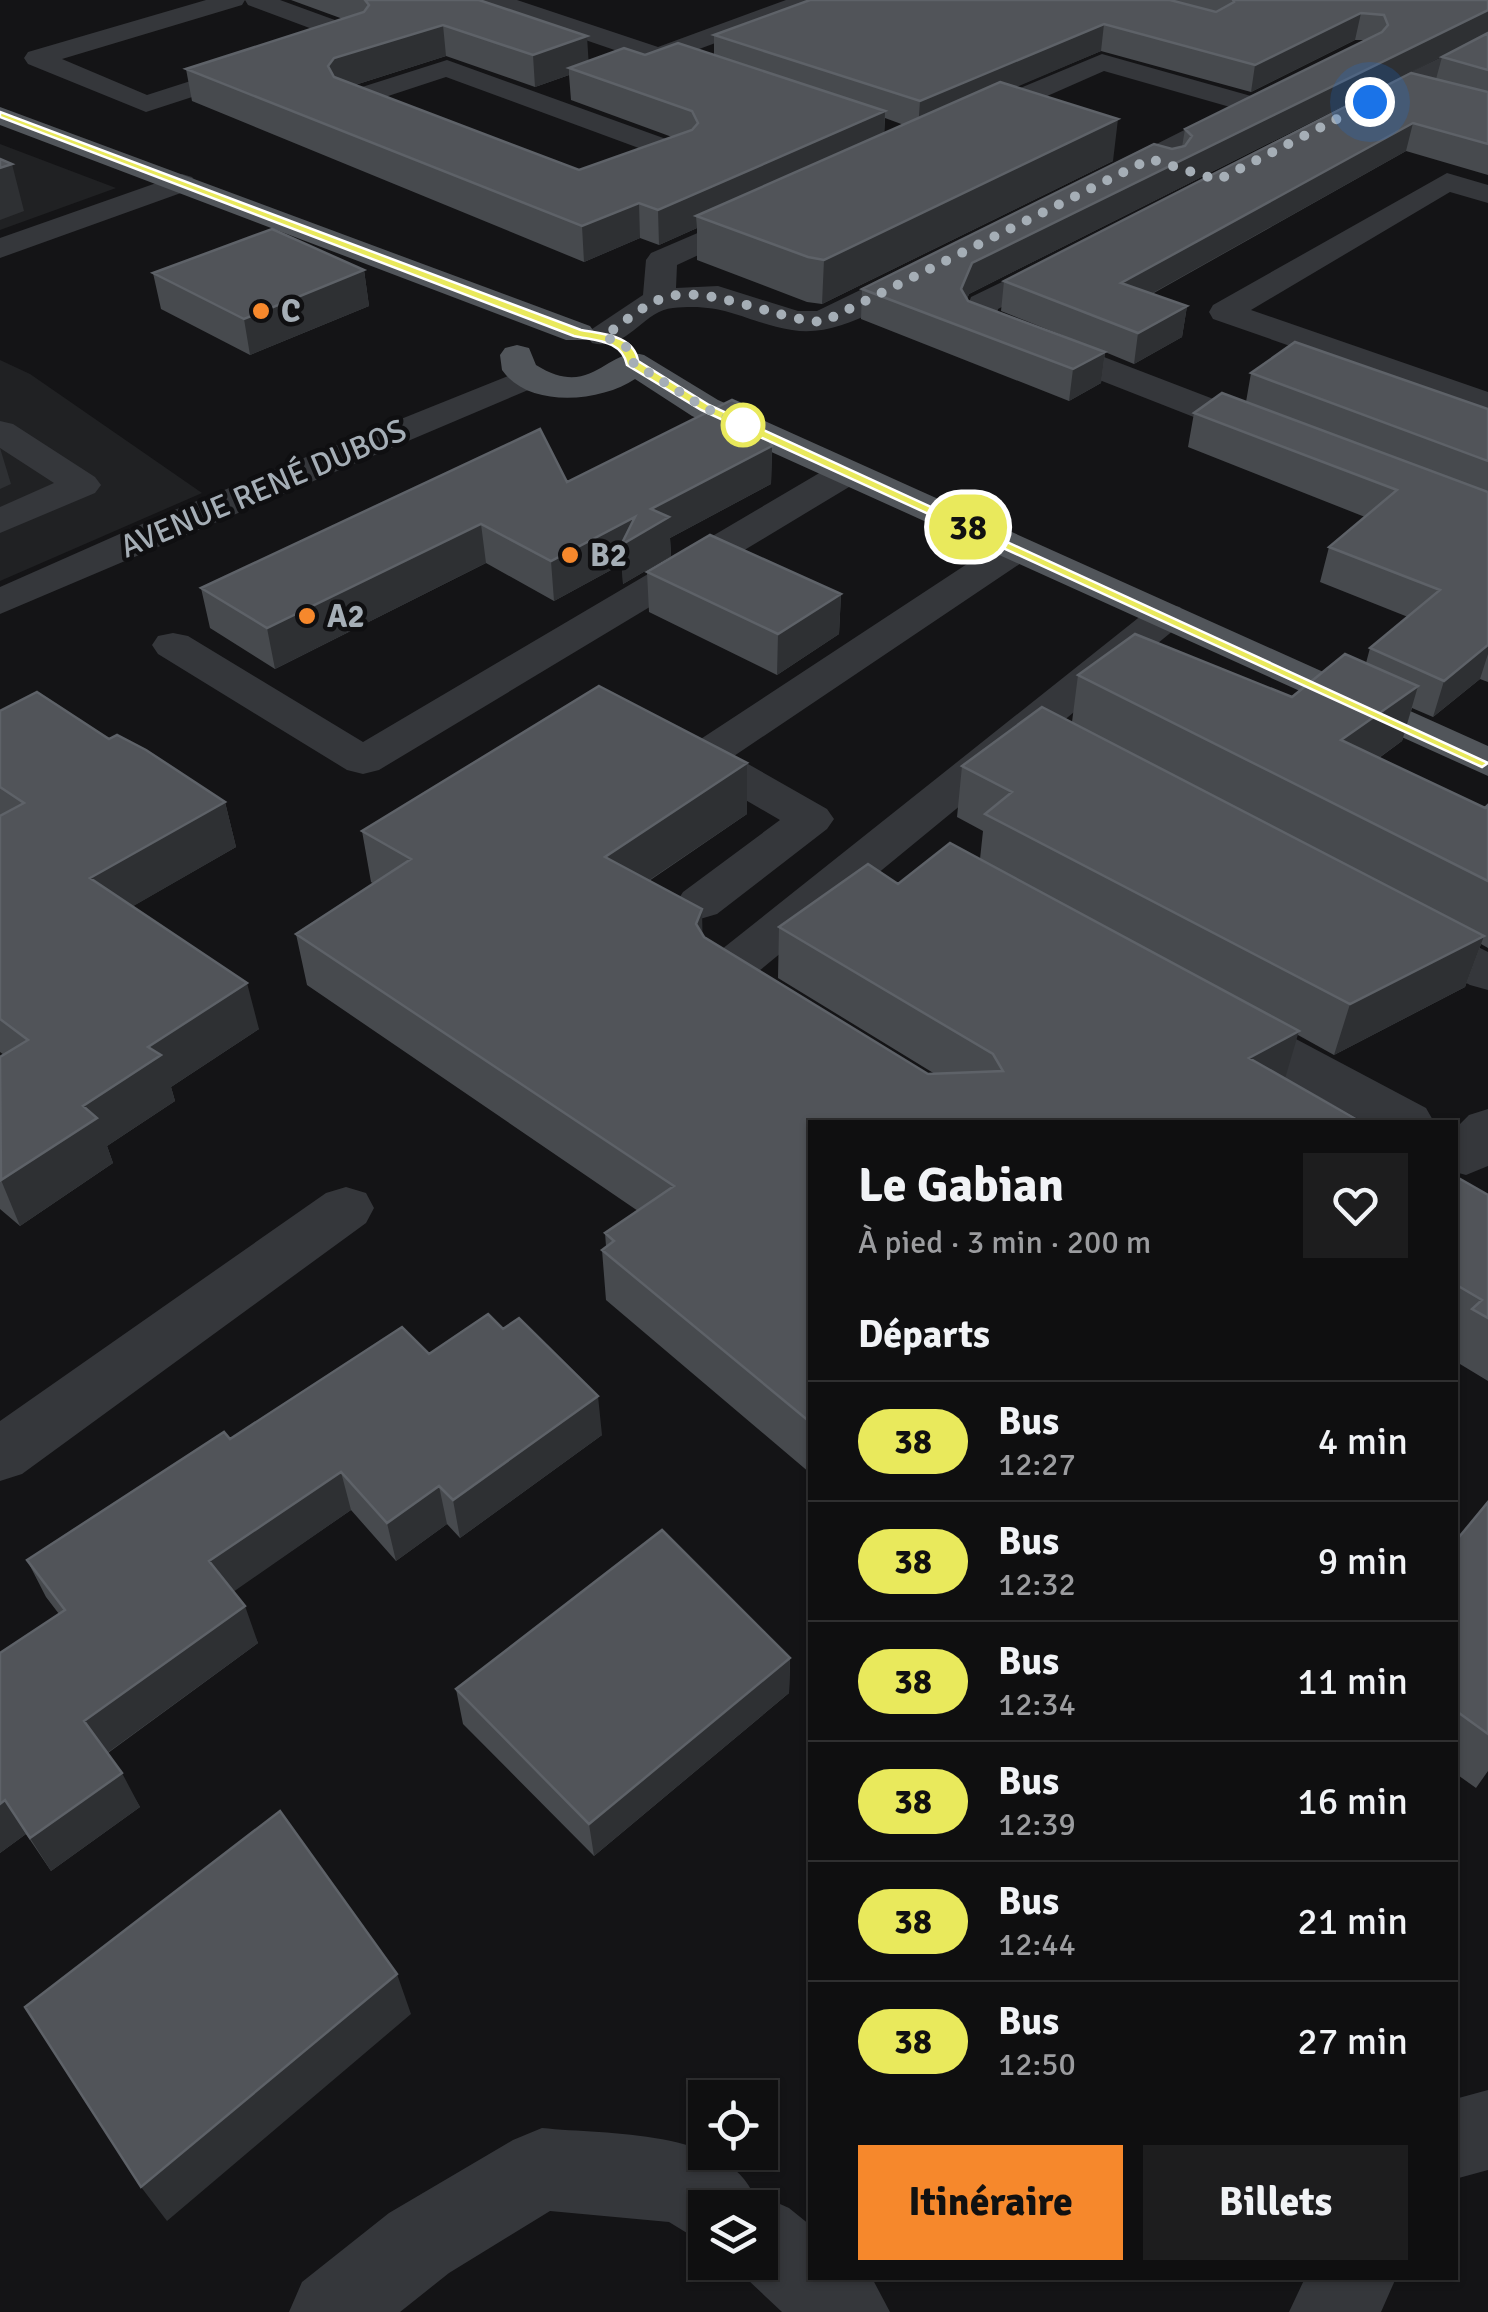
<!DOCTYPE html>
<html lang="fr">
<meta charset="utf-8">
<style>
body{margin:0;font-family:Signika,sans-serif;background:#1d1d1e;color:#f1f3f6;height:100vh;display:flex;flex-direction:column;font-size:38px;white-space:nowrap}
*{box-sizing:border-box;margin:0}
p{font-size:32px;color:#9b9c9f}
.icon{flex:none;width:55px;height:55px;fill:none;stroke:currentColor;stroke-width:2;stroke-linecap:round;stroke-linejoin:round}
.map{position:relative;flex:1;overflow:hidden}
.details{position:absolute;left:808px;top:1120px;width:650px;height:1160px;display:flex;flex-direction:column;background:#0f0f10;border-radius:0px;box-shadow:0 2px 8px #0004,0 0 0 2px #2f2f30}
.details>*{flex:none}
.badge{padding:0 20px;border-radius:32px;font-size:35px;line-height:65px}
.tools{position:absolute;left:688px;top:2080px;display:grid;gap:20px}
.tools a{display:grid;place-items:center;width:90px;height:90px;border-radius:0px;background:#0f0f10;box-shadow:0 2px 8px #0004,0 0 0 2px #2f2f30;font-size:50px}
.you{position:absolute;width:50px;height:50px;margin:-25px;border:8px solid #fff;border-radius:50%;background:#1a73e8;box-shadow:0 0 0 15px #1a73e833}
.map>.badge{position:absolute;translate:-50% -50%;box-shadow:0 0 0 5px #fff}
h2{padding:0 50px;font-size:38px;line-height:90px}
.round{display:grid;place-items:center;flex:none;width:105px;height:105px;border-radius:0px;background:#1d1d1e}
.summary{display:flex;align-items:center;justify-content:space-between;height:170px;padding:0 50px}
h1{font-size:48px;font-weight:700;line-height:75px}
.primary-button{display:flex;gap:20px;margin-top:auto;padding:20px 50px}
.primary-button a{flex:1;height:115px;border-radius:0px;background:#f6882c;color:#111;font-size:40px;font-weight:700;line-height:115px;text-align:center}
.primary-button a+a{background:#1d1d1e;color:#f1f3f6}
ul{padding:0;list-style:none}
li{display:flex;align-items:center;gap:30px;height:120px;padding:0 50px;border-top:2px solid #2f2f30}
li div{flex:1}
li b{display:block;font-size:38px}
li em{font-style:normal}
li .badge{min-width:110px;font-weight:700;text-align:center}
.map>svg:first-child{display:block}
</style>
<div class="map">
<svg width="1488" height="2312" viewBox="0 0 1488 2312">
<rect width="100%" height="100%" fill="#141416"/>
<path fill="#202123" d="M0 144 116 188 0 230Z
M0 360 30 374 202 493 0 581Z"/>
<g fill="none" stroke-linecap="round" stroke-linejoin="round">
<path fill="#35373b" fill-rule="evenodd" d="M206 0H280L365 31 369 36 365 41 146 112 28 64 24 58 28 52ZM245 0 248 5 331 36 147 95 62 59 242 5Z
M480 0H517L658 47 786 0H821L818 5 683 55 731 71 735 77 731 83 722 85 658 64 637 66 635 57 483 5Z
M1488 34V52L1367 115 1357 117 1343 109 1347 103Z
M1102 54 1251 96 1270 89 1284 97 1261 113 1105 190 1095 187 1090 181 1095 175 1230 107 1104 71 1004 115 994 117 980 109 984 103Z
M447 60 691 148 695 154 691 160 582 201 340 106 336 100 340 94ZM446 77 655 154 582 182 376 100Z
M1447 173 1488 185V203L1450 192 1251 310 1488 392V415L1213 319 1209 312 1213 305Z
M182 174 192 177 197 183 192 189 0 258V238Z
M765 204 776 207 780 213 776 219 677 265 676 288 718 286 798 311H817L918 262H940L945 269 940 276C897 297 842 339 792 330 744 322 727 302 673 308 642 311 627 352 592 343L587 336 592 329 643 295 646 260 651 253Z
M1068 250 1079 252 1084 259 1079 266 998 309 997 316 1286 427 1291 435 1286 443 1273 446 1260 443 967 328 962 321 971 297Z
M528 368 540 371 545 378 540 385 0 614V587L167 513Z
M0 421 13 424 95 477 101 485 95 493 0 533V507L54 483 0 448Z
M846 462 859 465 865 473 859 481 379 770 363 774 347 770 158 654 152 645 158 636 173 633 188 636 363 742 833 465Z
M1016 537 1030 541 1036 549 1030 557 734 756 827 809 834 819 827 829 717 914 700 919 683 914 676 903 683 892 780 820 687 766 681 757 687 748 1002 541Z
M1166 604 1180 607 1186 616 1180 625 759 971 790 990 797 1002 790 1014C759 1023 717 1000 700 973L707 961 1152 607Z
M1408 915 1425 920 1488 952V990L1470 985 1391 942 1383 931 1391 920Z
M1225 1005 1243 1011 1426 1108 1434 1122H1364L1207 1035 1199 1023 1207 1011Z
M1488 1109V1166L1466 1175 1455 1172V1129L1469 1115Z
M346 1187 366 1193 374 1208 366 1223 22 1474 0 1481V1421L326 1193Z
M1488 2090V2170L1455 2179V2099Z
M542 2128C608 2135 726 2128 755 2197L760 2195 789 2208 810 2225V2278H872L890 2312H782L729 2262H760V2208H705V2244L669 2222 550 2211 449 2273 400 2312H289L302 2282 389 2213 513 2140Z
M1305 2278H1396L1381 2312H1289Z"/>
<path fill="#51555a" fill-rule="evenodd" d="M0 107 590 326 595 333 590 340H566L0 125Z
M517 345 529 348 536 365C593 401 607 345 644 355L718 400 1488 746V776L692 416 635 379C601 402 529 409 502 370L500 355 505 348Z"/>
</g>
<path fill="#474a4e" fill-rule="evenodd" d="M291 0H479L588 61 714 55V35L810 0H1488V33L969 294 967 299 968 301 1067 337 1001 311 1004 281 1436 79 1442 57 1488 33V175L1406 151 1152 294 1187 306 1182 337 1134 364 1105 352 1101 383 1069 401 861 319 862 289 1172 149 1182 147 1185 129 1365 40H1355L1251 92 1101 51 1015 87 1113 161 822 304 807 302 697 260V228L659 245 640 238 584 262 192 101 186 69 343 19ZM446 56 535 87 569 75 571 100 672 137 579 170 355 85ZM885 118 904 125 884 133Z
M364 270 369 306 250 355 161 309 153 273Z
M1251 373 1488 409V682L1480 679 1433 717 1412 708 1402 741 1379 758 1485 808 1488 805V948L1481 944 1465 987 1334 1055 1298 1035 810 1122V1473L606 1300 602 1250 606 1246 605 1233 638 1211 307 985 296 934 374 884 371 882 362 831 747 814 649 881 704 937 928 1074H935L778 978 779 927 898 884 980 859 983 831 957 817 962 766 1072 722 1078 675 1292 697 1366 663 1370 648 1408 617 1320 582 1329 547 1365 517 1188 447 1194 413 1246 402Z
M772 446 771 484 670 538 671 556 623 584 622 564 554 601 486 563 275 669 210 628 201 588 567 482Z
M647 572 841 594 839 634 777 675 649 612Z
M0 711 109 739 225 802 236 847 133 906 259 1029 171 1087 175 1101 107 1146 113 1163 20 1226 0 1209V1057L4 1055 0 1052Z
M1455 1176 1488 1195V1381L1455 1361Z
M429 1354 602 1435 460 1538 447 1524 396 1561 351 1510 233 1591 258 1643 108 1753 140 1807 51 1871 26 1834 0 1853V1653L59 1614 46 1597 27 1560 230 1439Z
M1488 1502V1771L1476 1788 1455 1773V1542Z
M790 1658 789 1693 594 1856 463 1724 456 1689Z"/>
<path fill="#2e3033" d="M1488 10V33L969 294 958 320 961 289 972 263Z
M1361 13 1355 40 1251 92 1255 65Z
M1104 24 1101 51 918 129 920 101Z
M443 25 446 56 339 90 328 66 334 58Z
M587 36 589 68H569V75L535 87 533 55Z
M885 111 884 144 696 216 697 228 659 245 658 210Z
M1118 119 1113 161 822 304 824 260Z
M1413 123 1406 151 1117 313 1121 283Z
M12 164 24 211 0 220V168Z
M639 203 640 238 584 262 582 226Z
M364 270 369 306 250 355 244 319Z
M1187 306 1182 337 1134 364 1138 333Z
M1105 352 1101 383 1069 401 1073 369Z
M772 446 771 484 670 538 671 556 623 584 622 564 554 601 551 561Z
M0 448 11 484 0 489Z
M481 524 486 563 275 669 267 628Z
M841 594 839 634 777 675 778 634Z
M1488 645V654L1480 679 1433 717 1444 681Z
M1418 686 1402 741 1326 796 1341 740Z
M747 763V814L608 908 605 857Z
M225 802 236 847 104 923 90 878Z
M702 909 703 961 696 924Z
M1484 936 1465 987 1334 1055 1350 1004Z
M247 983 259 1029 171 1087 175 1101 107 1146 113 1163 20 1226 1 1180 148 1047Z
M1299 1031 1284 1082 1249 1058Z
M598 1396 602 1435 460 1538 453 1500Z
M341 1472 351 1510 223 1599 209 1561Z
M439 1486 447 1524 396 1561 387 1523Z
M245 1606 258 1643 103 1756 84 1721Z
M790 1658 789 1693 594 1856 589 1824Z
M122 1773 140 1807 51 1871 30 1838Z
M5 1800 26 1834 0 1853V1804Z
M397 1974 411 2014 167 2221 141 2187Z"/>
<path fill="#515459" stroke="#5e6268" stroke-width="2.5" d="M365 0H479L587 36 533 55 443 25 334 58 328 66 334 77 579 170 692 130 698 123 692 111 569 68 624 48 645 55 678 43 885 111 658 210 639 203 582 226 186 69 364 12 369 5Z
M810 0H1170L1216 12 1234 2 1233 0H1488V10L972 263 961 289 968 301 1105 352 1073 369 862 289 1154 144 1172 149 1185 146 1192 136 1185 129 1382 32 1388 25 1384 15 1361 13 1255 65 1104 24 920 101 714 35Z
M1488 33V70L1442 57Z
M1411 73 1488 92V144L1413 123 1121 283 1187 306 1138 333 1004 281Z
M1000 82 1118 119 824 260 808 257 696 216Z
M0 159 12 164 0 168Z
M272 229 364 270 244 319 153 273Z
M1295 342 1488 409V461L1251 373Z
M1222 393 1488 492V645L1444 681 1370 648 1440 590 1329 547 1397 490 1194 413Z
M732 400 752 409 772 446 651 509 669 517 621 545 635 517 551 561 481 524 267 628 201 588 540 429 567 482Z
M710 535 841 594 778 634 647 572Z
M1135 634 1292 697 1345 654 1418 686 1341 740 1485 808 1488 805V881L1078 675Z
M599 686 747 763 605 857 702 909 696 924 704 937 928 1074 1003 1071 993 1054 779 927 868 864 898 884 950 843 1299 1031 1249 1058 1361 1122H810V1422L602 1250 614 1241 605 1233 674 1186 296 934 411 859 362 831Z
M37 692 109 739 117 735 146 750 225 802 90 878 247 983 148 1047 161 1055 83 1106 97 1118 1 1180 0 1057 28 1040 0 1019V816L24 803 0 787V711Z
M1042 707 1484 936 1350 1004 985 814 1012 792 962 766Z
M1455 1176 1488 1195V1318L1472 1309 1482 1300 1455 1284Z
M488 1314 503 1329 519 1318 598 1396 453 1500 439 1486 387 1523 341 1472 209 1561 245 1606 84 1721 122 1773 30 1838 5 1800 0 1804V1653L65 1610 27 1560 224 1432 230 1439 402 1327 429 1354Z
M1488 1502V1734L1455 1710V1542Z
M662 1530 790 1658 589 1824 456 1689Z
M280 1811 397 1974 141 2187 25 2007Z"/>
<path fill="#e9e95c" stroke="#fff" stroke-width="2.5" d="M0 112 581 330C602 334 634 335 638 361L709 405 1488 763 1482 767 701 410 627 365C622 340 596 341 574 336L0 117Z"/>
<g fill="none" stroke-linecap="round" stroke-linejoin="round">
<path stroke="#a5aeb6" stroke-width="10" stroke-dasharray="0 18" d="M743 425 705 408 632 362 626 347 604 336C621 325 637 310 656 301 700 279 774 320 823 322L1150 159 1218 180 1370 102"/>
</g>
<g fill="#f6882c" stroke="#0f0f11" stroke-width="4">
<circle cx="261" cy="311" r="10"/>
<circle cx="570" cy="555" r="10"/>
<circle cx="307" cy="616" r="10"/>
</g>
<circle fill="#fff" stroke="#e9e95c" stroke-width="5" cx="743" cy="425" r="20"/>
<g text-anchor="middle" stroke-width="9" stroke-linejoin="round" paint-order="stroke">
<g font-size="32" font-weight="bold" fill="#a5aeb6" stroke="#0f0f11" text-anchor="start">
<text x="281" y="322">C</text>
<text x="590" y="566">B2</text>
<text x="327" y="627">A2</text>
</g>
<g font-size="32" fill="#a5aeb6" stroke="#0f0f11">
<text transform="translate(263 488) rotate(-23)" y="11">AVENUE RENÉ DUBOS</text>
</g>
</g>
</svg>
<div class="tools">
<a><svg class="icon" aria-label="locate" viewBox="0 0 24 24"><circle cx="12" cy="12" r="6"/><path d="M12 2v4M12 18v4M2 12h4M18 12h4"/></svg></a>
<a><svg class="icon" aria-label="layers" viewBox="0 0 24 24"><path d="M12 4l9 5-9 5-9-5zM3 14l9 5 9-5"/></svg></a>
</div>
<div class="you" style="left:1370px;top:102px"></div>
<b class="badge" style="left:968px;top:527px;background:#e9e95c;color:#111">38</b>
<section class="details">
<div class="summary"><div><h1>Le Gabian</h1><p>À pied · 3 min · 200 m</p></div><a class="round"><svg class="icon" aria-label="heart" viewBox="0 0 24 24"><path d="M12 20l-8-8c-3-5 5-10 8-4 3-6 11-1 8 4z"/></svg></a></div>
<h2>Départs</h2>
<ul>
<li><span class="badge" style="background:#e9e95c;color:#111">38</span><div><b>Bus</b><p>12:27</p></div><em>4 min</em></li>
<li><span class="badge" style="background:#e9e95c;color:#111">38</span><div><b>Bus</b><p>12:32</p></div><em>9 min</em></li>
<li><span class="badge" style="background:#e9e95c;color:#111">38</span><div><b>Bus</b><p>12:34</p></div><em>11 min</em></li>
<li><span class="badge" style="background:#e9e95c;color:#111">38</span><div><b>Bus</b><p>12:39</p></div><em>16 min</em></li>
<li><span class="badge" style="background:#e9e95c;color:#111">38</span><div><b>Bus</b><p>12:44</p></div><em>21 min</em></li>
<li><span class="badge" style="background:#e9e95c;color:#111">38</span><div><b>Bus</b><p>12:50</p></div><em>27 min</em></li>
</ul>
<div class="primary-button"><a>Itinéraire</a><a>Billets</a></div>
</section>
</div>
